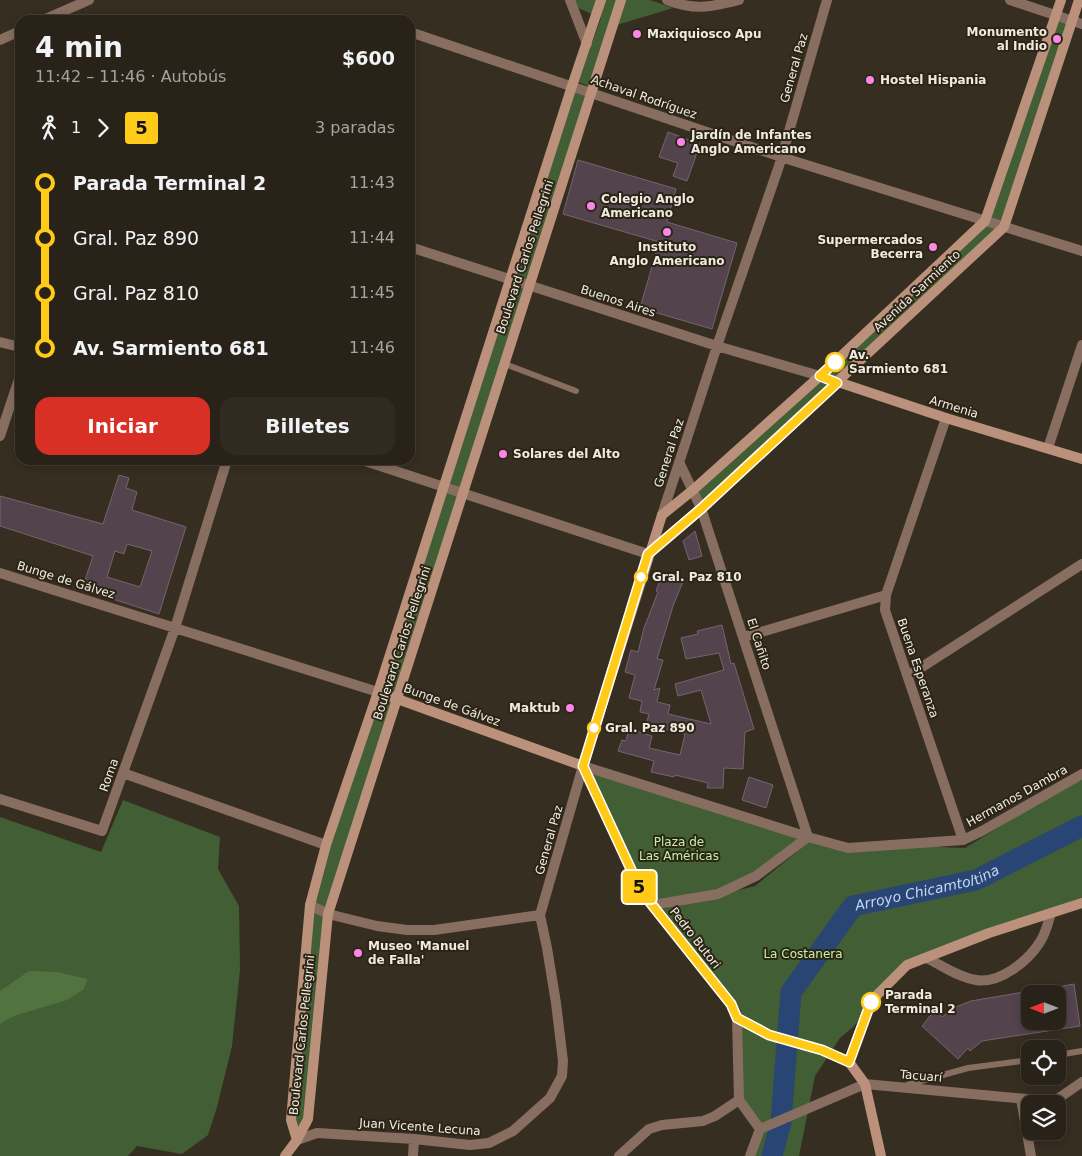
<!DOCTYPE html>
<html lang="es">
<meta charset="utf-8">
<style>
body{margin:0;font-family:"DejaVu Sans",sans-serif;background:#302a21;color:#f1f3f6;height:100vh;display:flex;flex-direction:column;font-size:19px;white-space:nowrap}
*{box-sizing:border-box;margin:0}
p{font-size:16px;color:#a5a4a2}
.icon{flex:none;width:28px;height:28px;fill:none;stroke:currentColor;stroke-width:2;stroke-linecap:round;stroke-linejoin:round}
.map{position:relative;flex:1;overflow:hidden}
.drawer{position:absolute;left:15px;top:15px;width:400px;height:450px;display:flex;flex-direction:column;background:#282218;border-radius:15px;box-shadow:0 2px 8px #0003,0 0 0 1px #443f37}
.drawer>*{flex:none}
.badge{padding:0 10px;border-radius:4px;font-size:18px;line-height:32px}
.needle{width:32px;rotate:270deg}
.buttons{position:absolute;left:1021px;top:985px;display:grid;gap:10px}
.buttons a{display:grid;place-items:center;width:45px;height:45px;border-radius:10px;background:#282218;box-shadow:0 2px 8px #0003,0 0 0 1px #443f37;font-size:25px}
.map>.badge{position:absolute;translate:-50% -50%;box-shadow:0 0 0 2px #fff}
.legs{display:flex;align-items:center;gap:8px;height:55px;padding:0 20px;font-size:16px}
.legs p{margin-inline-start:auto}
.head{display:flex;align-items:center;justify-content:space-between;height:85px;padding:0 20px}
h1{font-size:28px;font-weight:700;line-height:38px}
.cta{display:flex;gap:10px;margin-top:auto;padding:10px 20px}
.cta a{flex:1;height:58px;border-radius:15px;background:#d93025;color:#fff;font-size:20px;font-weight:700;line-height:58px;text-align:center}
.cta a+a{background:#302a21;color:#f1f3f6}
ul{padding:0 20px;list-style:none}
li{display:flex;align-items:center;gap:18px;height:55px;font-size:19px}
li i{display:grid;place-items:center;width:8px;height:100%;margin:0 6px;background:currentColor}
li i::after{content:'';width:12px;height:12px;margin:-6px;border:4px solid;border-radius:50%;background:#282218}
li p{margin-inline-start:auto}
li:first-child i{background:linear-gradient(#0000 50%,currentColor 0)}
li:last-child i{background:linear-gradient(currentColor 50%,#0000 0)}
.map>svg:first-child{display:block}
</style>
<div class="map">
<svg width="1082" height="1156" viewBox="0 0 1082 1156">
<rect width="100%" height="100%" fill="#362e20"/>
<path fill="#425e34" d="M574 0H619L591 87 578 82 601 18 578 8Z
M625 0H650L673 8 617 25Z
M1056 16 1072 21 1004 227 701 508 693 490 985 221Z
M571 91 587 97 530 285 511 277Z
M511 279 530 286 328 914 308 1119 297 1140 291 1120 310 905Z
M583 766 808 837 719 895 755 886 809 842 965 848 1082 776V899L899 967 854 1026 840 1038 815 1076 799 1156H749L760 1129 740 1100 738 1049 741 1010 663 909 716 896 653 905Z
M123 800 220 837 218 869 239 906 240 970 232 1046 217 1107 208 1135 182 1154 137 1146 128 1156H0V817L101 852Z"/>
<path fill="#50733f" d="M29 971 57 972 87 979 84 989 67 1000 14 1016 0 1024V991Z"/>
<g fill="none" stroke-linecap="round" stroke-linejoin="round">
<path stroke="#294574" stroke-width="21" id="s1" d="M772 1156 781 1122 791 992 853 906 976 880 1082 826"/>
</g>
<path fill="#52434d" stroke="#75646e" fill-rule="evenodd" d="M668 132 700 144 687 181 673 176 678 163 659 157Z
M578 160 676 189 667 222 737 243 712 329 640 308 659 242 563 214Z
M119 475 129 478 126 488 137 492 132 510 186 527 159 614 82 589 93 556 0 526V496L103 524ZM127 544 152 551 140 587 107 577 115 551 124 554Z
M695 531 702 556 689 560 683 541Z
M667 572 684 579 673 606 657 659 663 660 654 690 660 688 657 702 670 705 668 714 711 724 701 690 678 696 675 684 724 670 719 653 686 659 681 638 698 634 697 631 722 625 731 664 734 663 754 729 745 732 743 769 724 768 723 788H707L708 783 675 775 674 777 651 772 654 761 618 751 622 740 626 741 629 729 652 736 649 748 680 755 685 734 646 725 649 714 640 712 642 701 629 698 635 675 625 672 631 650 638 652 644 628 658 592 656 591 662 575 666 577Z
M749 777 773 785 766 808 742 800Z
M1074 984 1080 1026 982 1041 970 1051 968 1048 958 1059 922 1026 935 1010 942 1017 956 1007 971 1001 1030 991V1021H1058V987Z"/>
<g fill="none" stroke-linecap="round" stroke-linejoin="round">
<path stroke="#886e60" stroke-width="6" d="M505 364 576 391
M1058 1055 1082 1051
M907 1085 968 1068 1030 1060"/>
<path stroke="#886e60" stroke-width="10" d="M570 0 587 44
M667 0C696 11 710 7 739 0
M1010 0 1082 24
M43 20 89 0
M410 32 781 157 1082 251
M0 40 20 31
M410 247 717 346 820 376
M0 342 20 347
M946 418 886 595 885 610 963 840
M0 436 20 376
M1048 448 1082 345
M362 460 648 554
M679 462 701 508 808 837
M662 515 717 346 779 166 827 0
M0 573 378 692
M744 637 886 595
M908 676 1082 564
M123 773 326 845
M0 799 102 831 175 628 227 460
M310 905 328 914 377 926 407 930H434L540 915
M653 905 718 894 756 876 808 837 848 848 963 840 982 831 1082 774
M926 958C942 965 957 977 976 980 1000 984 1028 961 1040 942 1046 933 1048 923 1051 913
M737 1018 739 1100 760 1129
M1021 1099 1031 1156
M760 1129 865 1084 1047 1101 1056 1100 1082 1082
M297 1140 317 1133 414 1139 470 1145 489 1143 513 1131 550 1098 562 1076 563 1061 556 1003 547 948 540 915 583 766 808 837
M413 1156 414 1139
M619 1156 649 1129 662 1125 703 1121 715 1116 739 1100
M750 1156 760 1129"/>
<path stroke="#bb917b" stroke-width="10" d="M820 376 946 418 1082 459
M649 553 701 508 1004 227 1079 0
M378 692 583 766
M583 766 662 515 693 490 820 376 985 221 1061 0
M583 766 641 891 731 1004 737 1018 769 1035 822 1050 849 1062
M849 1062 871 1001 907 965 989 933 1082 903
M849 1062 865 1084 881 1156
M297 1140 291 1120 310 905 326 845 378 692 572 86 601 0
M285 1156 297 1140 308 1119 328 914 621 0"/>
</g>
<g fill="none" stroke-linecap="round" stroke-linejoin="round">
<defs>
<path id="line-1" d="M835 362 820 376 837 383 702 508 648 554 583 766 641 891 731 1004 737 1018 769 1035 822 1050 849 1062 871 1002"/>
</defs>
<use href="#line-1" stroke="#fff" stroke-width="11"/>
<use href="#line-1" stroke="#ffca18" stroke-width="8"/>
</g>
<g fill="#fa87e7" stroke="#2c2516" stroke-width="2">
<circle cx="637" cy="34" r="5"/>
<circle cx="1057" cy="39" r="5"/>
<circle cx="870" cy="80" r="5"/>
<circle cx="681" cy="142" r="5"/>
<circle cx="591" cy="206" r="5"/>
<circle cx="667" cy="232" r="5"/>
<circle cx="933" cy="247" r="5"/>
<circle cx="503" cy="454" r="5"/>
<circle cx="570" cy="708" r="5"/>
<circle cx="358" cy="953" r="5"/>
</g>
<g fill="#fff" stroke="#ffca18" stroke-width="2.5">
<circle cx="835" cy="362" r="9"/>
<circle cx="641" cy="577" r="6"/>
<circle cx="594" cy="728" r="6"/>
<circle cx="871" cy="1002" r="9"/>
</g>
<g text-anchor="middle" stroke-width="4" stroke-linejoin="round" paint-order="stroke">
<g font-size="12" font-weight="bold" fill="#f0ebe2" stroke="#2c2516" text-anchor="start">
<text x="1047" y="36" text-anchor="end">Monumento<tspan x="1047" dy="14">al Indio</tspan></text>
<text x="647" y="38">Maxiquiosco Apu</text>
<text x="880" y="84">Hostel Hispania</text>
<text x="691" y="139">Jardín de Infantes<tspan x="691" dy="14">Anglo Americano</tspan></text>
<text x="601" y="203">Colegio Anglo<tspan x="601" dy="14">Americano</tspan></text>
<text x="923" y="244" text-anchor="end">Supermercados<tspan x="923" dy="14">Becerra</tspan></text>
<text x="667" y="251" text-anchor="middle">Instituto<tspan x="667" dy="14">Anglo Americano</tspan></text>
<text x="513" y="458">Solares del Alto</text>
<text x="560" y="712" text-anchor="end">Maktub</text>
<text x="368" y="950">Museo 'Manuel<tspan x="368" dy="14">de Falla'</tspan></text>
</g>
<g font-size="12" fill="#f0ebe2" stroke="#2c2516">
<text transform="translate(794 68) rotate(-74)" y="4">General Paz</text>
<text transform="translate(644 97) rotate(19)" y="4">Achaval Rodríguez</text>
<text transform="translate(525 257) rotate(-72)" y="4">Boulevard Carlos Pellegrini</text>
<text transform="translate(917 291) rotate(-43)" y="4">Avenida Sarmiento</text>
<text transform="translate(618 301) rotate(18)" y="4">Buenos Aires</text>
<text transform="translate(954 407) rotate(17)" y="4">Armenia</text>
<text transform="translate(669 453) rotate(-72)" y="4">General Paz</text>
<text transform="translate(66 580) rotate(17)" y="4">Bunge de Gálvez</text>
<text transform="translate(402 643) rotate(-72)" y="4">Boulevard Carlos Pellegrini</text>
<text transform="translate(759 644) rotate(72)" y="4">El Cañito</text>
<text transform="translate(918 668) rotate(71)" y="4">Buena Esperanza</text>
<text transform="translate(452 705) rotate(20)" y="4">Bunge de Gálvez</text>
<text transform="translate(109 775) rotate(-70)" y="4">Roma</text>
<text transform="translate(1017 796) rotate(-29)" y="4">Hermanos Dambra</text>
<text transform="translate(549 840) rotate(-74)" y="4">General Paz</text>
<text transform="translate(695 938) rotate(52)" y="4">Pedro Butori</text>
<text transform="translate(302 1035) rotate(-84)" y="4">Boulevard Carlos Pellegrini</text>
<text transform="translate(921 1076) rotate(5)" y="4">Tacuarí</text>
<text transform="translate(420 1127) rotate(4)" y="4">Juan Vicente Lecuna</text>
</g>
<g font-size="12" font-weight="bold" fill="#f0ebe2" stroke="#2c2516" text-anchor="start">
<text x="849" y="359">Av.<tspan x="849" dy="14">Sarmiento 681</tspan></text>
<text x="652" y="581">Gral. Paz 810</text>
<text x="605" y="732">Gral. Paz 890</text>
<text x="885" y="999">Parada<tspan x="885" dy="14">Terminal 2</tspan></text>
</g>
<g font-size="12" fill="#bff6a7" stroke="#2c2516">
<text x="679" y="846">Plaza de<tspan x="679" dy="14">Las Américas</tspan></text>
<text x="803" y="958">La Costanera</text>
</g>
<g font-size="14" font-style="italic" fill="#c4d7f5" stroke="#2c2516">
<text dy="5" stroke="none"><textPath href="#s1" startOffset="348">Arroyo Chicamtoltina</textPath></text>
</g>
</g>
</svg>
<div class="buttons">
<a><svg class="needle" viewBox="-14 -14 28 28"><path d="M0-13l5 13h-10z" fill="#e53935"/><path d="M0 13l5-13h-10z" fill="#a5a4a2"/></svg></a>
<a><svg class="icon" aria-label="locate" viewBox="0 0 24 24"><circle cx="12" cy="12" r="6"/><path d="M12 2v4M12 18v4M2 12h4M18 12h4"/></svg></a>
<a><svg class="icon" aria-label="layers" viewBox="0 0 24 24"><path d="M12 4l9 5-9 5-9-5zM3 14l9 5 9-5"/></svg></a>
</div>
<b class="badge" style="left:639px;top:887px;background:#ffca18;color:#111">5</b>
<section class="drawer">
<div class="head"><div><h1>4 min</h1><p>11:42 – 11:46 · Autobús</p></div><b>$600</b></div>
<div class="legs"><svg class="icon" aria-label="walk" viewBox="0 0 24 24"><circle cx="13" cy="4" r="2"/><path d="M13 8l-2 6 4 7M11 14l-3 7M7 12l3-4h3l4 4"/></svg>1<svg class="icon" aria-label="forward" viewBox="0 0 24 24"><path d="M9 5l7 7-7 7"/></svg><b class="badge" style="background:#ffca18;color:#111">5</b><p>3 paradas</p></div>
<ul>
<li><i style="color:#ffca18"></i><b>Parada Terminal 2</b><p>11:43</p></li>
<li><i style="color:#ffca18"></i><span>Gral. Paz 890</span><p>11:44</p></li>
<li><i style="color:#ffca18"></i><span>Gral. Paz 810</span><p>11:45</p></li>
<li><i style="color:#ffca18"></i><b>Av. Sarmiento 681</b><p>11:46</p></li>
</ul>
<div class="cta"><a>Iniciar</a><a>Billetes</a></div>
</section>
</div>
